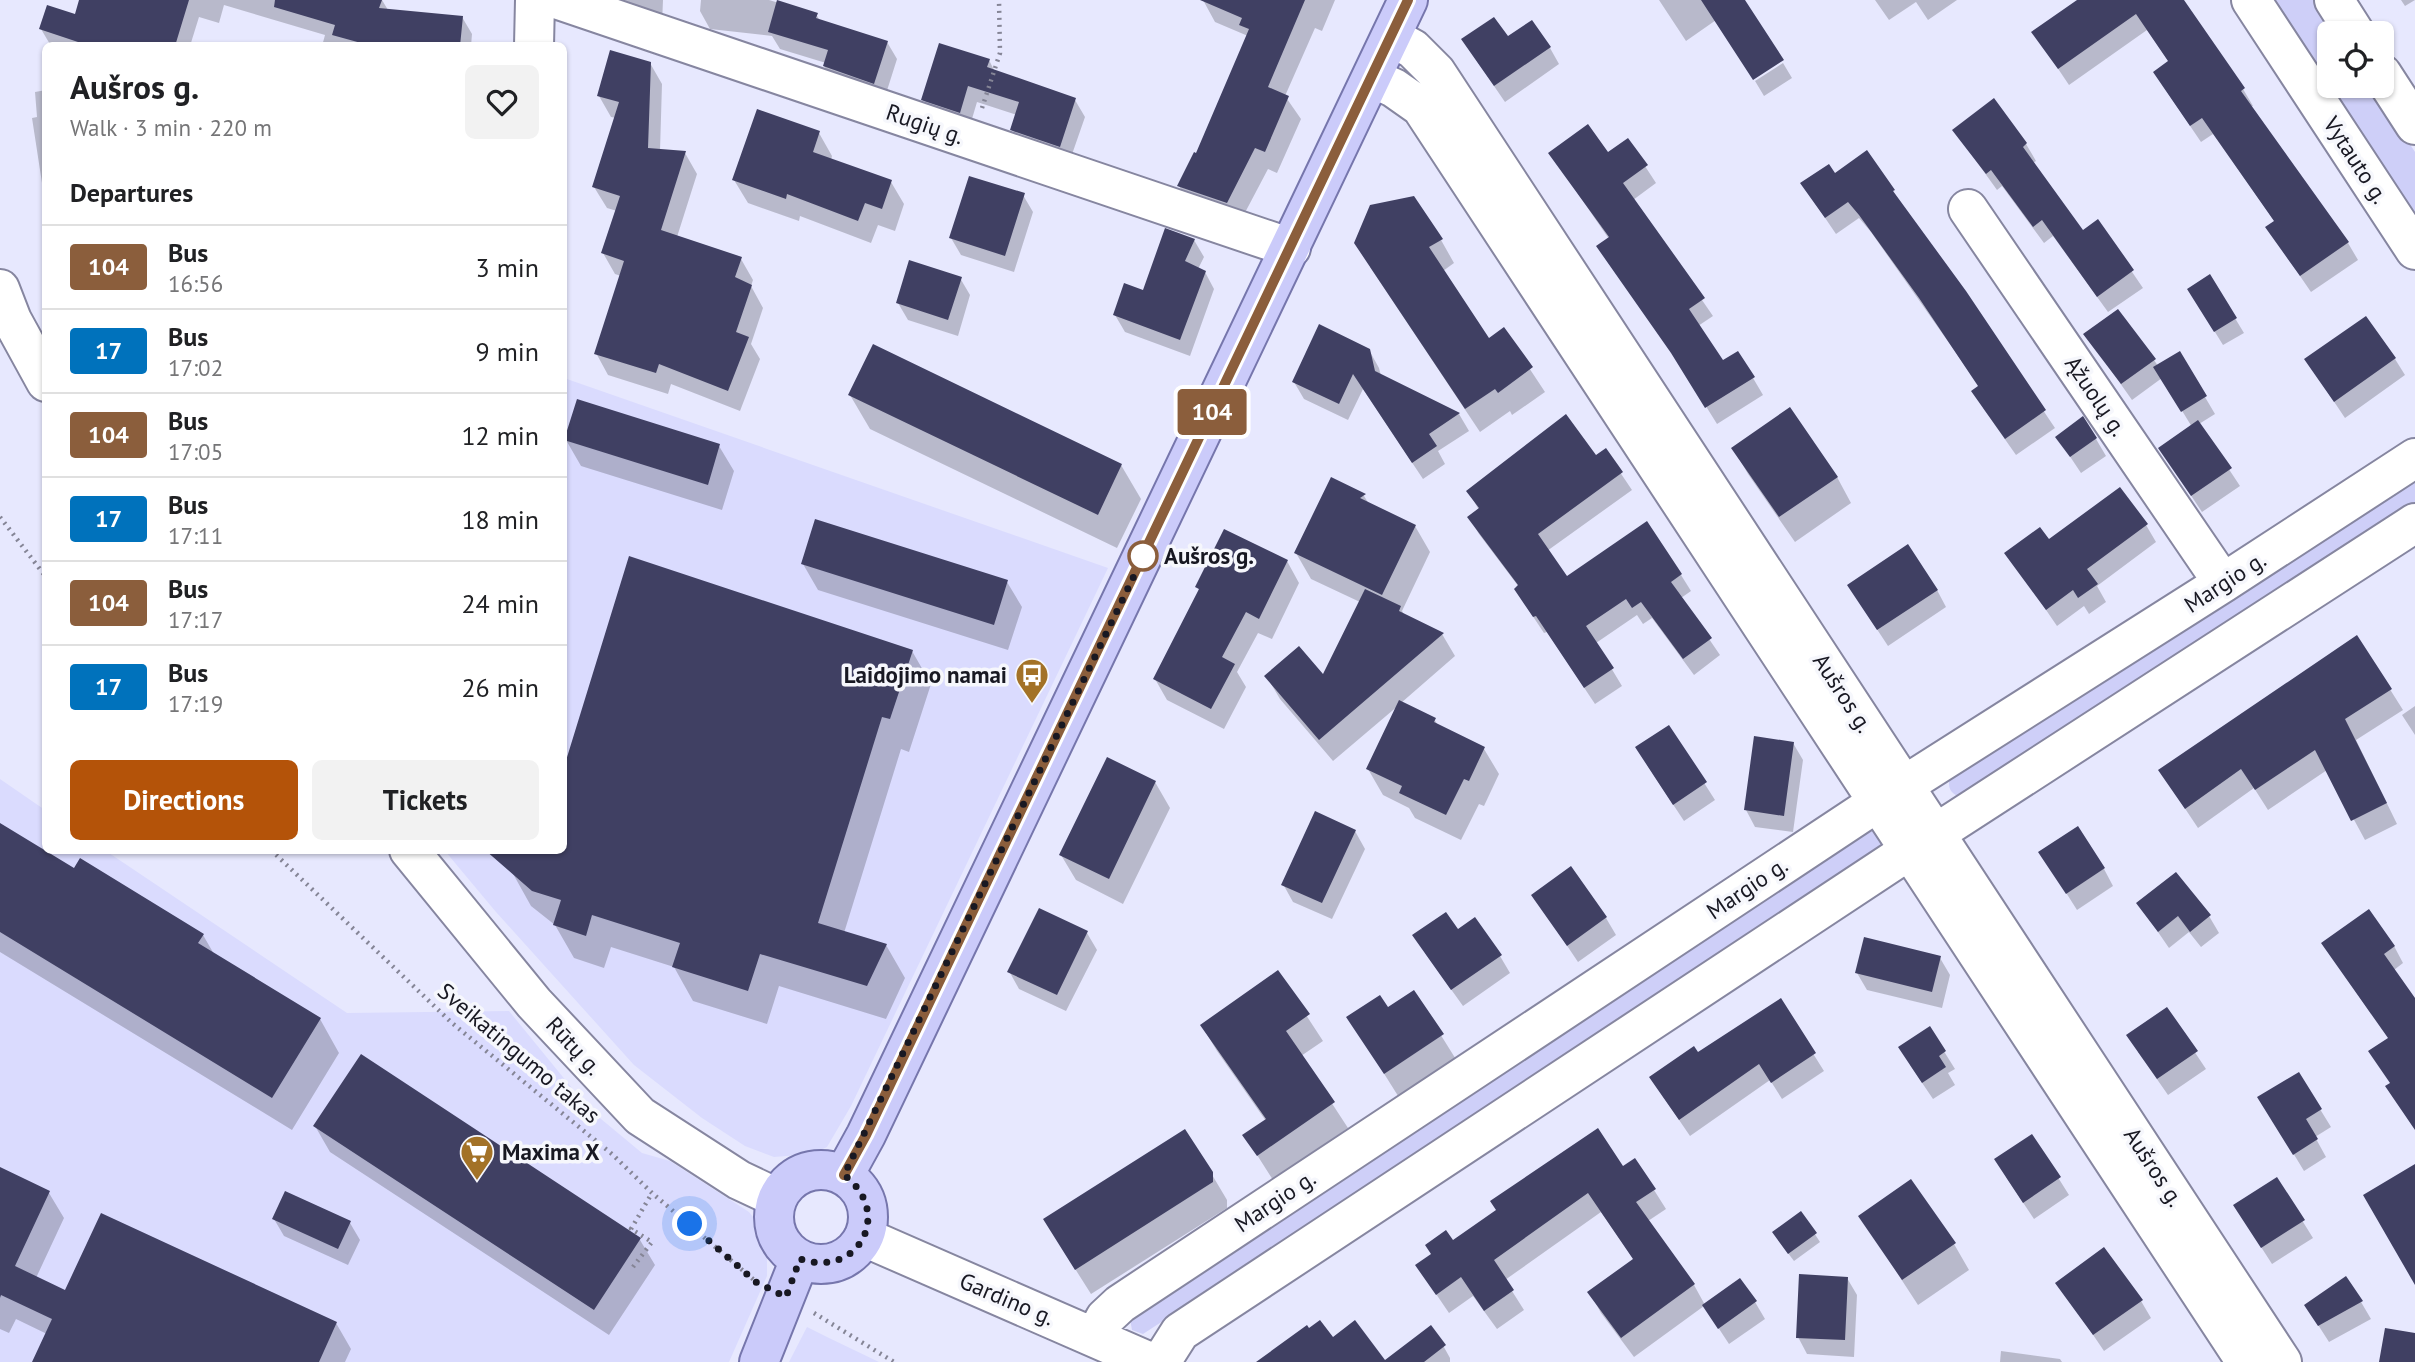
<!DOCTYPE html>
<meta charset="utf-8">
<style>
body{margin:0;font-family:"PT Sans",sans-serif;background:#f2f2f2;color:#202124;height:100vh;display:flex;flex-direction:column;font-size:26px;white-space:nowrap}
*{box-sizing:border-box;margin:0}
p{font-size:23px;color:#757577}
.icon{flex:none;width:38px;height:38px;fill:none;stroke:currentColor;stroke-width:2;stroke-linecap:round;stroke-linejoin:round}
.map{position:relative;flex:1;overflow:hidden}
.drawer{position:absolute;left:42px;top:42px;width:525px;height:812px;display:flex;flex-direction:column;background:#fff;border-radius:10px;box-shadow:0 2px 5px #0004}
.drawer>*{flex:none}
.badge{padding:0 14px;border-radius:5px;font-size:24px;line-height:46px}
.fabs{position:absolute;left:2317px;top:21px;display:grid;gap:14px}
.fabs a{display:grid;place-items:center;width:77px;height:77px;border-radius:10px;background:#fff;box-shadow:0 2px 5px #0004;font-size:35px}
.you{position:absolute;width:35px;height:35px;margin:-18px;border:5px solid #fff;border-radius:50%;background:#1a73e8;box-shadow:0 0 0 10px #1a73e833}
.map>.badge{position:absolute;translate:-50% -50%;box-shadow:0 0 0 4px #fff}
h2{padding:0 28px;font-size:26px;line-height:63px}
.round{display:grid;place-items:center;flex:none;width:74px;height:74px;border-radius:10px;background:#f2f2f2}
.summary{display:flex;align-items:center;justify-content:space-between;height:119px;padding:0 28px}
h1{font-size:33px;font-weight:600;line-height:52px}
.primary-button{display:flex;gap:14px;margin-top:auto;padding:14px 28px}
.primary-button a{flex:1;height:80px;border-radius:10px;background:#b45309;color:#fff;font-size:28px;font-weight:600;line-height:80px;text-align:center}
.primary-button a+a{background:#f2f2f2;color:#202124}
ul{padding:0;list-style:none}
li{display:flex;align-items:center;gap:21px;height:84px;padding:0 28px;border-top:2px solid #e0e0e0}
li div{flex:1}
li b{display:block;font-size:26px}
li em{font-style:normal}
li .badge{min-width:77px;font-weight:700;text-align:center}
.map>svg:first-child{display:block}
</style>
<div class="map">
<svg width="2415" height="1362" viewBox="0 0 2415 1362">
<rect width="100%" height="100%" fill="#e7e8fe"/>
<path fill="#dadbfe" d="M564 378 1108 568 851 1106 827 1147 812 1154 774 1157 745 1146 702 1118 634 1065 496 912 445 851 564 850Z
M0 779 45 810 46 850 106 851 347 1013 509 1011 589 1109 642 1153 670 1161 749 1212 760 1226 767 1241V1276L729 1362H0Z
M807 1327 829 1338 879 1362H789Z"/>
<path fill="#cecff8" d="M2274 0H2316L2337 33H2329V85Z
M2330 86H2372L2415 152V216Z
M2415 470V509L1969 800C1950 795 1945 789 1952 771Z
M1875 823 1888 841 1880 853 1143 1334 1132 1330 1130 1319Z"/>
<path fill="#0003" d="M81 0H382L388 10 462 17 472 34 471 46H322L325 35 224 5 219 23 199 17 190 46H51L41 29 76 17Z
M618 0H663L662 25Z
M701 0H769L816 14 820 21 887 42 897 59 884 100 834 83 824 66 826 63 780 49 772 36 710 29 700 11Z
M1203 0H1335L1322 31 1315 28 1285 96 1301 119 1277 173 1268 169 1239 224 1191 208 1179 186 1197 155 1248 36 1215 22Z
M1659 0H1723L1729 11 1686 41Z
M1875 0H1957L1928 20 1916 2 1889 20Z
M2080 0H2181L2243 89 2253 106 2250 107 2348 243 2358 260 2311 292 2278 244 2275 222 2213 134 2201 142 2165 89 2169 62 2147 30 2069 85 2034 33Z
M2401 0H2415L2405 6Z
M1508 39 1550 48 1559 64 1505 102 1474 57Z
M989 60 995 72 1075 100 1085 117 1069 163 1022 147 1012 129 1017 115 977 102 969 129 933 116 923 99Z
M650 63 662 84 660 151 685 153 697 174 677 237 741 259 753 280 751 286 763 308 751 344 760 359 740 411 671 384 668 394 608 375 596 353 621 276 615 274 603 253 617 211 607 208 594 187 616 118 611 117 599 96Z
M1783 63 1792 78 1764 96 1755 81Z
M46 90V189L42 183 32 118 37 117 35 92Z
M1954 130 2026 144 2036 161 2033 163 2083 232 2098 222 2143 288 2108 312 2053 236 2044 243 2002 186 1997 190Z
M819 133 832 156 831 160 891 182 904 204 895 231 878 225 871 243 800 216 799 221 748 203 734 180Z
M1628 140 1656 183 1633 200 1713 316 1698 326 1723 362 1753 378 1763 395 1717 424 1684 371 1609 239 1550 153 1608 154Z
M1835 175 1893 191 1903 208 1964 292 2055 428 2016 455 1983 408 1980 387 1871 232 1859 218 1836 234 1802 184Z
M1023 195 1033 212 1014 272 961 255 951 238Z
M1194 240 1204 257 1198 269 1205 272 1214 289 1190 356 1125 332 1115 315 1144 292Z
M1441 240 1454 263 1443 271 1489 341 1504 330 1545 392 1512 415 1510 411 1480 432 1370 267Z
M2210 277 2244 333 2223 345 2197 303Z
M960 278 970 295 958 336 908 320 898 303Z
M2086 335 2154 360 2158 366 2179 353 2215 414 2199 424 2240 486 2202 512 2160 449 2192 427 2162 378 2132 400Z
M1369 350 1379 368 1381 376 1459 414 1469 431 1438 451 1445 464 1423 479 1363 389 1348 420 1304 399 1294 382Z
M2395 359 2405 375 2345 418 2306 360Z
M850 395 1121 465 1141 499 1117 548 870 429Z
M2057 437 2096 439 2106 456 2081 473Z
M566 440 719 446 734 471 722 510 581 466Z
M1733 448 1837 477 1851 503 1795 542 1748 474Z
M1605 450 1632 490 1547 551 1566 579 1681 575 1691 591 1681 598 1720 655 1694 675 1652 618 1643 624 1637 615 1596 643 1622 686 1595 704 1547 632 1544 633 1526 606 1519 587 1479 534 1469 517 1479 510 1468 491 1595 458Z
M1331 480 1364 496 1369 504 1415 526 1430 552 1402 611 1405 616 1442 634 1455 656 1401 703 1434 719 1439 727 1484 749 1499 774 1484 806 1479 804 1461 840 1415 818 1409 808 1383 795 1368 769 1399 705 1333 761 1280 699 1267 677 1324 678 1360 602 1311 579 1296 553Z
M2146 525 2156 542 2097 586 2106 602 2089 614 2084 606 2057 626 2007 553 2048 542Z
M630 558 912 651 931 684 909 752 901 749 844 933 886 945 905 978 886 1019 779 986 767 1024 693 1001 674 967 611 947 604 968 574 958 555 925 531 906 512 872 564 850V773Z
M1287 561 1299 583 1272 639 1258 633 1237 672 1246 687 1224 729 1167 700 1155 679 1200 591 1197 587Z
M803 564 1007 582 1022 607 1008 650 818 590Z
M1937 590 1946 607 1888 646 1859 602Z
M2357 637 2403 710 2356 740 2397 824 2365 840 2327 770 2268 810 2254 788 2198 828 2160 771Z
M2415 706V735L2402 715Z
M1669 728 1715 800 1684 821 1647 765Z
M1793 743 1803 760 1793 832 1755 827 1746 810Z
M1155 782 1170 808 1123 904 1076 880 1061 855Z
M0 825 74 870 203 935 214 954 320 1019 339 1053 292 1130 0 952Z
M1355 831 1365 849 1332 919 1293 902 1283 884Z
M2051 869H2104L2113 886 2077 910Z
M1533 895 1606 918 1616 935 1578 962Z
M2138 903 2209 916 2219 933 2201 947 2189 932 2169 948Z
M1457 931 1500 956 1510 973 1463 1006 1425 953Z
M1087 933 1097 950 1066 1011 1019 989 1009 971Z
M2323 943 2394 946 2403 963 2394 970 2406 991 2371 1014Z
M1940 958 1950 975 1942 1008 1867 990 1857 973Z
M1278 972 1323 1041 1301 1056 1348 1128 1273 1180 1245 1136 1266 1121 1217 1051 1202 1026Z
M1414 992 1457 1061 1400 1099 1349 1018 1388 1009Z
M1780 1001 1824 1071 1782 1099 1770 1080 1690 1136 1662 1095 1697 1054Z
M2166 1009 2206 1069 2168 1095 2138 1052Z
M1930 1029 1955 1069 1948 1073 1955 1085 1933 1099 1910 1065Z
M361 1057 640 1240 655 1265 609 1335 330 1152 315 1126Z
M2299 1075 2331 1127 2315 1137 2326 1157 2304 1171 2260 1098Z
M2032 1136 2069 1195 2034 1219 2006 1177Z
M1623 1168 1654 1190 1666 1209 1648 1221 1694 1285 1705 1305 1755 1302 1765 1319 1729 1344 1704 1306 1634 1357 1601 1313 1590 1293 1634 1260 1601 1212 1505 1280 1524 1310 1497 1329 1473 1296 1449 1313 1417 1266 1452 1242Z
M0 1169 49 1193 64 1218 36 1278 66 1292 336 1323 351 1349 345 1362H34L47 1334 16 1319 9 1333 0 1329Z
M1211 1173 1227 1200V1208L1091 1294 1060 1245Z
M2277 1180 2313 1238 2272 1264 2245 1222Z
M1801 1213 1820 1242 1794 1261 1778 1240Z
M1860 1216 1954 1244 1969 1270 1918 1305Z
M274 1219 350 1223 360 1240 348 1265 284 1236Z
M1847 1278 1857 1295 1854 1357 1807 1354 1798 1337Z
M2058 1283 2141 1301 2151 1318 2104 1351Z
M2361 1302 2371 1319 2329 1342 2306 1306Z
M1440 1340 1450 1358V1362H1386Z
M2001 1351 2060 1359 2062 1362H2000Z"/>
<path fill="#404063" d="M79 0H189L175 46H90L39 29 47 5 75 14Z
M275 0H382L379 8 463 16 460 46H372L332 35 335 25 274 7Z
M777 0 818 13 816 18 888 41 874 84 823 66 828 50 768 32Z
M1200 0H1305L1268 87 1289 96 1265 152 1255 148 1227 203 1177 186 1194 152 1196 153 1249 29 1239 25 1242 18Z
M1701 0H1745L1784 60 1753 80Z
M2077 0H2184L2245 88 2241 91 2349 242 2300 276 2265 227 2274 221 2202 118 2190 126 2153 72 2168 61 2136 14 2058 69 2031 32Z
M1494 17 1508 36 1532 20 1551 47 1494 86 1461 39Z
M939 43 990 59 987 67 1076 98 1060 147 1010 130 1019 102 968 86 960 113 921 100Z
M610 50 651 62 648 148 686 151 661 230 742 257 735 277 752 285 736 332 749 337 728 391 659 364 656 373 594 354 624 261 601 253 620 196 592 187 619 102 597 96Z
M1994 98 2027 143 2023 147 2083 230 2098 219 2134 270 2097 297 2042 220 2033 227 1991 170 1986 174 1952 130Z
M757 109 820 131 813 152 892 180 882 209 865 203 858 221 787 194 786 199 732 180Z
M1588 124 1608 152 1628 138 1648 165 1623 183 1705 298 1689 309 1723 360 1738 351 1755 377 1705 408 1671 353 1596 246 1609 237 1548 153Z
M1867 150 1895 190 1893 191 1966 291 2046 410 2005 439 1971 391 1978 386 1919 298 1859 215 1848 202 1825 218 1800 183 1829 164 1835 173Z
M969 176 1025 193 1005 256 949 238Z
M1414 196 1443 239 1429 247 1489 338 1504 327 1533 367 1498 393 1495 389 1465 409 1354 243 1370 205Z
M1165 228 1195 239 1185 261 1206 271 1180 340 1113 315 1124 283 1143 290Z
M909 260 962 277 948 320 896 303Z
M2210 274 2237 318 2214 332 2187 289Z
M2118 309 2156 359 2121 384 2083 334Z
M2366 316 2396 358 2334 402 2304 359Z
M1319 324 1370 349 1375 371 1460 413 1429 434 1437 446 1412 463 1353 374 1339 404 1292 382Z
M873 344 1122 464 1098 515 848 395Z
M2180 351 2207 396 2181 412 2153 367Z
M577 399 720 444 708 485 564 440Z
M1790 407 1838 477 1779 517 1731 448Z
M1566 414 1596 455 1606 448 1623 472 1538 534 1567 576 1647 521 1682 574 1671 582 1712 638 1683 659 1641 602 1632 608 1626 599 1586 626 1614 668 1584 688 1536 616 1533 617 1514 589 1518 585 1467 517 1479 508 1466 491Z
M2083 416 2097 438 2070 457 2055 437Z
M2198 420 2232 468 2191 496 2158 448Z
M1331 477 1366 494 1360 498 1416 525 1382 595 1294 553Z
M2120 487 2148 524 2087 569 2098 584 2078 598 2073 590 2046 610 2004 553 2040 527 2049 539Z
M815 519 1008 580 994 625 801 564Z
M1224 529 1288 560 1259 619 1246 612 1222 657 1235 664 1211 709 1153 679 1199 589 1195 587Z
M1908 544 1938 590 1877 630 1847 585Z
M629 556 913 650 890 719 882 717 818 923 887 944 867 986 760 954 748 991 672 967 680 943 592 915 586 936 553 925 561 900 532 891 485 850H564V767Z
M1365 589 1401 606 1399 611 1444 633 1319 740 1264 676 1299 646 1323 674Z
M2357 635 2392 689 2345 719 2387 803 2351 821 2315 750 2255 790 2241 769 2185 809 2158 770Z
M1399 700 1436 718 1434 722 1485 747 1469 781 1464 779 1446 815 1399 793 1402 786 1366 769Z
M1669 725 1707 782 1673 805 1635 747Z
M1754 736 1794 742 1784 816 1744 810Z
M1107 757 1156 781 1109 879 1059 855Z
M1315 811 1356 830 1322 903 1281 885Z
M0 823 74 868 80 858 204 934 198 943 321 1018 272 1098 0 932Z
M2078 826 2105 868 2066 894 2038 852Z
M1571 866 1607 917 1567 946 1531 895Z
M2176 872 2211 915 2190 932 2178 916 2158 932 2136 903Z
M1039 908 1088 931 1057 995 1007 972Z
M2369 909 2395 946 2384 954 2415 998V1130L2385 1086 2390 1083 2368 1051 2388 1038 2321 943Z
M1446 912 1458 929 1475 917 1502 955 1451 990 1412 935Z
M1864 937 1941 956 1932 992 1855 973Z
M1278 970 1310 1014 1286 1031 1335 1102 1257 1156 1242 1135 1266 1119 1200 1025Z
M1414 990 1444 1034 1384 1074 1346 1017 1380 995 1388 1007Z
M1781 998 1816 1053 1771 1083 1759 1064 1679 1120 1649 1077 1694 1046 1698 1052Z
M2167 1007 2198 1051 2157 1079 2126 1035Z
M1930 1026 1946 1051 1939 1056 1946 1067 1922 1083 1898 1047Z
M361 1054 641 1238 594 1310 313 1126Z
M2299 1072 2322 1109 2306 1119 2318 1139 2293 1155 2257 1097Z
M1598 1128 1623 1166 1635 1158 1656 1189 1636 1202 1695 1284 1621 1338 1587 1292 1633 1259 1588 1193 1494 1260 1514 1290 1484 1311 1461 1277 1436 1295 1415 1265 1431 1254 1425 1245 1446 1230 1453 1240 1496 1210 1490 1201Z
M1185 1129 1213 1172V1182L1075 1270 1043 1219Z
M2032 1134 2061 1177 2023 1203 1994 1159Z
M2415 1164V1285L2363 1195Z
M0 1167 50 1191 15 1266 65 1290 101 1213 337 1322 319 1362H32L52 1319 1 1295 0 1298Z
M2277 1177 2305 1220 2261 1248 2233 1205Z
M1911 1179 1956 1243 1902 1280 1858 1216Z
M285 1191 351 1221 338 1249 272 1219Z
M1801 1211 1817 1233 1788 1254 1772 1232Z
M2104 1247 2143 1300 2093 1335 2055 1283Z
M1799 1274 1848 1277 1845 1340 1796 1338Z
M2346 1276 2363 1301 2318 1326 2304 1305Z
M1740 1278 1757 1301 1718 1329 1702 1305Z
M1320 1320 1333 1337 1355 1320 1385 1360 1431 1325 1446 1345 1424 1362H1256L1307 1325 1309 1328Z
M2385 1328 2415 1333V1362H2379Z"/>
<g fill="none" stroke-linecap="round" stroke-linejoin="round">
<defs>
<path id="street" d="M559 0 1291 248
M2251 0 2415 250
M2334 0 2355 33
M1391 37 1413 49 1436 72 2282 1362
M534 46 535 0
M2382 74 2415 125
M1372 78 1394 88 1421 107 2246 1362
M1968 209 2223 583
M0 289 12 320 46 382
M409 850 534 1003 640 1116 739 1180 777 1198
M864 1237 1150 1362
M1095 1337 1105 1318 1120 1304 1878 802 2223 583 2415 458
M1161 1362 1180 1332 1910 850 2415 523"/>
<path id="primary" d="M774 1217a47 47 0 1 1 94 0a47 47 0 1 1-94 0Z
M844 1175 866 1135 1408 0
M759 1362 800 1259"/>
</defs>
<use href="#street" stroke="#8686a0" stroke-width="42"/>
<use href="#primary" stroke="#7676ac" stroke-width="42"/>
<path stroke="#858596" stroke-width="4.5" stroke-dasharray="2 5" stroke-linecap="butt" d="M982 108 1000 53 999 0
M0 517 46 577
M271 850 452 1023 612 1154 652 1193 754 1280
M633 1267 652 1242 631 1229 652 1193
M814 1313 894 1362"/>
<use href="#street" stroke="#fff" stroke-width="38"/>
<use href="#primary" stroke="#cbcbfa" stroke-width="38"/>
</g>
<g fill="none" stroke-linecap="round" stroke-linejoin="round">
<defs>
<path id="line" d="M844 1175 866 1135 1408 0"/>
</defs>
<use href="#line" stroke="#fff" stroke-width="16"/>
<use href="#line" stroke="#8b5e3c" stroke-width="10"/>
<path stroke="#181822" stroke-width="7" stroke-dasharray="0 12.6" d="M690 1224 756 1282 786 1297 800 1259C859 1279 894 1212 844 1175L1148 547 1143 556"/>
</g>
<defs>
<symbol id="bus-pin" viewBox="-11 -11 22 30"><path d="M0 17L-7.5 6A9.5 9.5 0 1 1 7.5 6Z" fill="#a37227" stroke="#f6f7fc"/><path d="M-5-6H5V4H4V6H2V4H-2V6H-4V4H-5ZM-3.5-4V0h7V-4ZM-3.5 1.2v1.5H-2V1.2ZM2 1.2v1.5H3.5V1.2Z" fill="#fff"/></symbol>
<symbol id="supermarket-pin" viewBox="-11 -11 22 30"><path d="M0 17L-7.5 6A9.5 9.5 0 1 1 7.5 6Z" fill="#a37227" stroke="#f6f7fc"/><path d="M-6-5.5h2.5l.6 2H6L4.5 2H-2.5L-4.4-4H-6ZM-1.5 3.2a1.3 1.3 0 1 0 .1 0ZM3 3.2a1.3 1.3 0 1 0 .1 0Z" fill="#fff"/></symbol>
</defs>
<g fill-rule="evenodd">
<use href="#bus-pin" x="1013" y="656" width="38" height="52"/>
<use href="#supermarket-pin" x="458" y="1133" width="38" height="52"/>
</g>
<circle fill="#fff" stroke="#8b5e3c" stroke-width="3.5" cx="1143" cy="556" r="14"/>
<g text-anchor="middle" stroke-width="7" stroke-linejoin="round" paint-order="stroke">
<g font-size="23" fill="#181822" stroke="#f6f7fc">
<text transform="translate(925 124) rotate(19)" y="8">Rugių g.</text>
<text transform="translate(2356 160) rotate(57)" y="8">Vytauto g.</text>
<text transform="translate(2096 396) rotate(56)" y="8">Ąžuolų g.</text>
<text transform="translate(2225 582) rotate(-33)" y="8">Margio g.</text>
<text transform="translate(1843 693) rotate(57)" y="8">Aušros g.</text>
<text transform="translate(1747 888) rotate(-34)" y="8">Margio g.</text>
<text transform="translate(574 1046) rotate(47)" y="8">Rūtų g.</text>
<text transform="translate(519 1053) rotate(40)" y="8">Sveikatingumo takas</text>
<text transform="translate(2154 1167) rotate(57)" y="8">Aušros g.</text>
<text transform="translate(1275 1201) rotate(-34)" y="8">Margio g.</text>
<text transform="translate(1007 1299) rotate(23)" y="8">Gardino g.</text>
</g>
<g font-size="23" font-weight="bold" fill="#181822" stroke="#f6f7fc" text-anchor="start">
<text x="1164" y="564">Aušros g.</text>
</g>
<g font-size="23" font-weight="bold" fill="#181822" stroke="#f6f7fc" text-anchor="end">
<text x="1007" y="683">Laidojimo namai</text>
<text x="502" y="1160" text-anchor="start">Maxima X</text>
</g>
</g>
</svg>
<div class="fabs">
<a><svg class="icon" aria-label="locate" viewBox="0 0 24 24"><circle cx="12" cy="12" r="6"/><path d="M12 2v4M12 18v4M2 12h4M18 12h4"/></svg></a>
</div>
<div class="you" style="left:690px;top:1224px"></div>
<b class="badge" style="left:1212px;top:412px;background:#8b5e3c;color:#fff">104</b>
<section class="drawer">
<div class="summary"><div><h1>Aušros g.</h1><p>Walk · 3 min · 220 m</p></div><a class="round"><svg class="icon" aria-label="heart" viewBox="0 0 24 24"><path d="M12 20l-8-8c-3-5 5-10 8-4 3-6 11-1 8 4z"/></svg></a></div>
<h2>Departures</h2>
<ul>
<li><span class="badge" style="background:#8b5e3c;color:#fff">104</span><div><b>Bus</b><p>16:56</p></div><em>3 min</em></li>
<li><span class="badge" style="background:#0072bc;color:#fff">17</span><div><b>Bus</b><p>17:02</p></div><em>9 min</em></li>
<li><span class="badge" style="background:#8b5e3c;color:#fff">104</span><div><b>Bus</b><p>17:05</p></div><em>12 min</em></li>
<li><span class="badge" style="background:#0072bc;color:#fff">17</span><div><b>Bus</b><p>17:11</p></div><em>18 min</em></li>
<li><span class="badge" style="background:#8b5e3c;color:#fff">104</span><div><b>Bus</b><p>17:17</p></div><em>24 min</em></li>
<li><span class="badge" style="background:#0072bc;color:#fff">17</span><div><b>Bus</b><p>17:19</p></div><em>26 min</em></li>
</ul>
<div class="primary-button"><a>Directions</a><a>Tickets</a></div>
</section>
</div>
